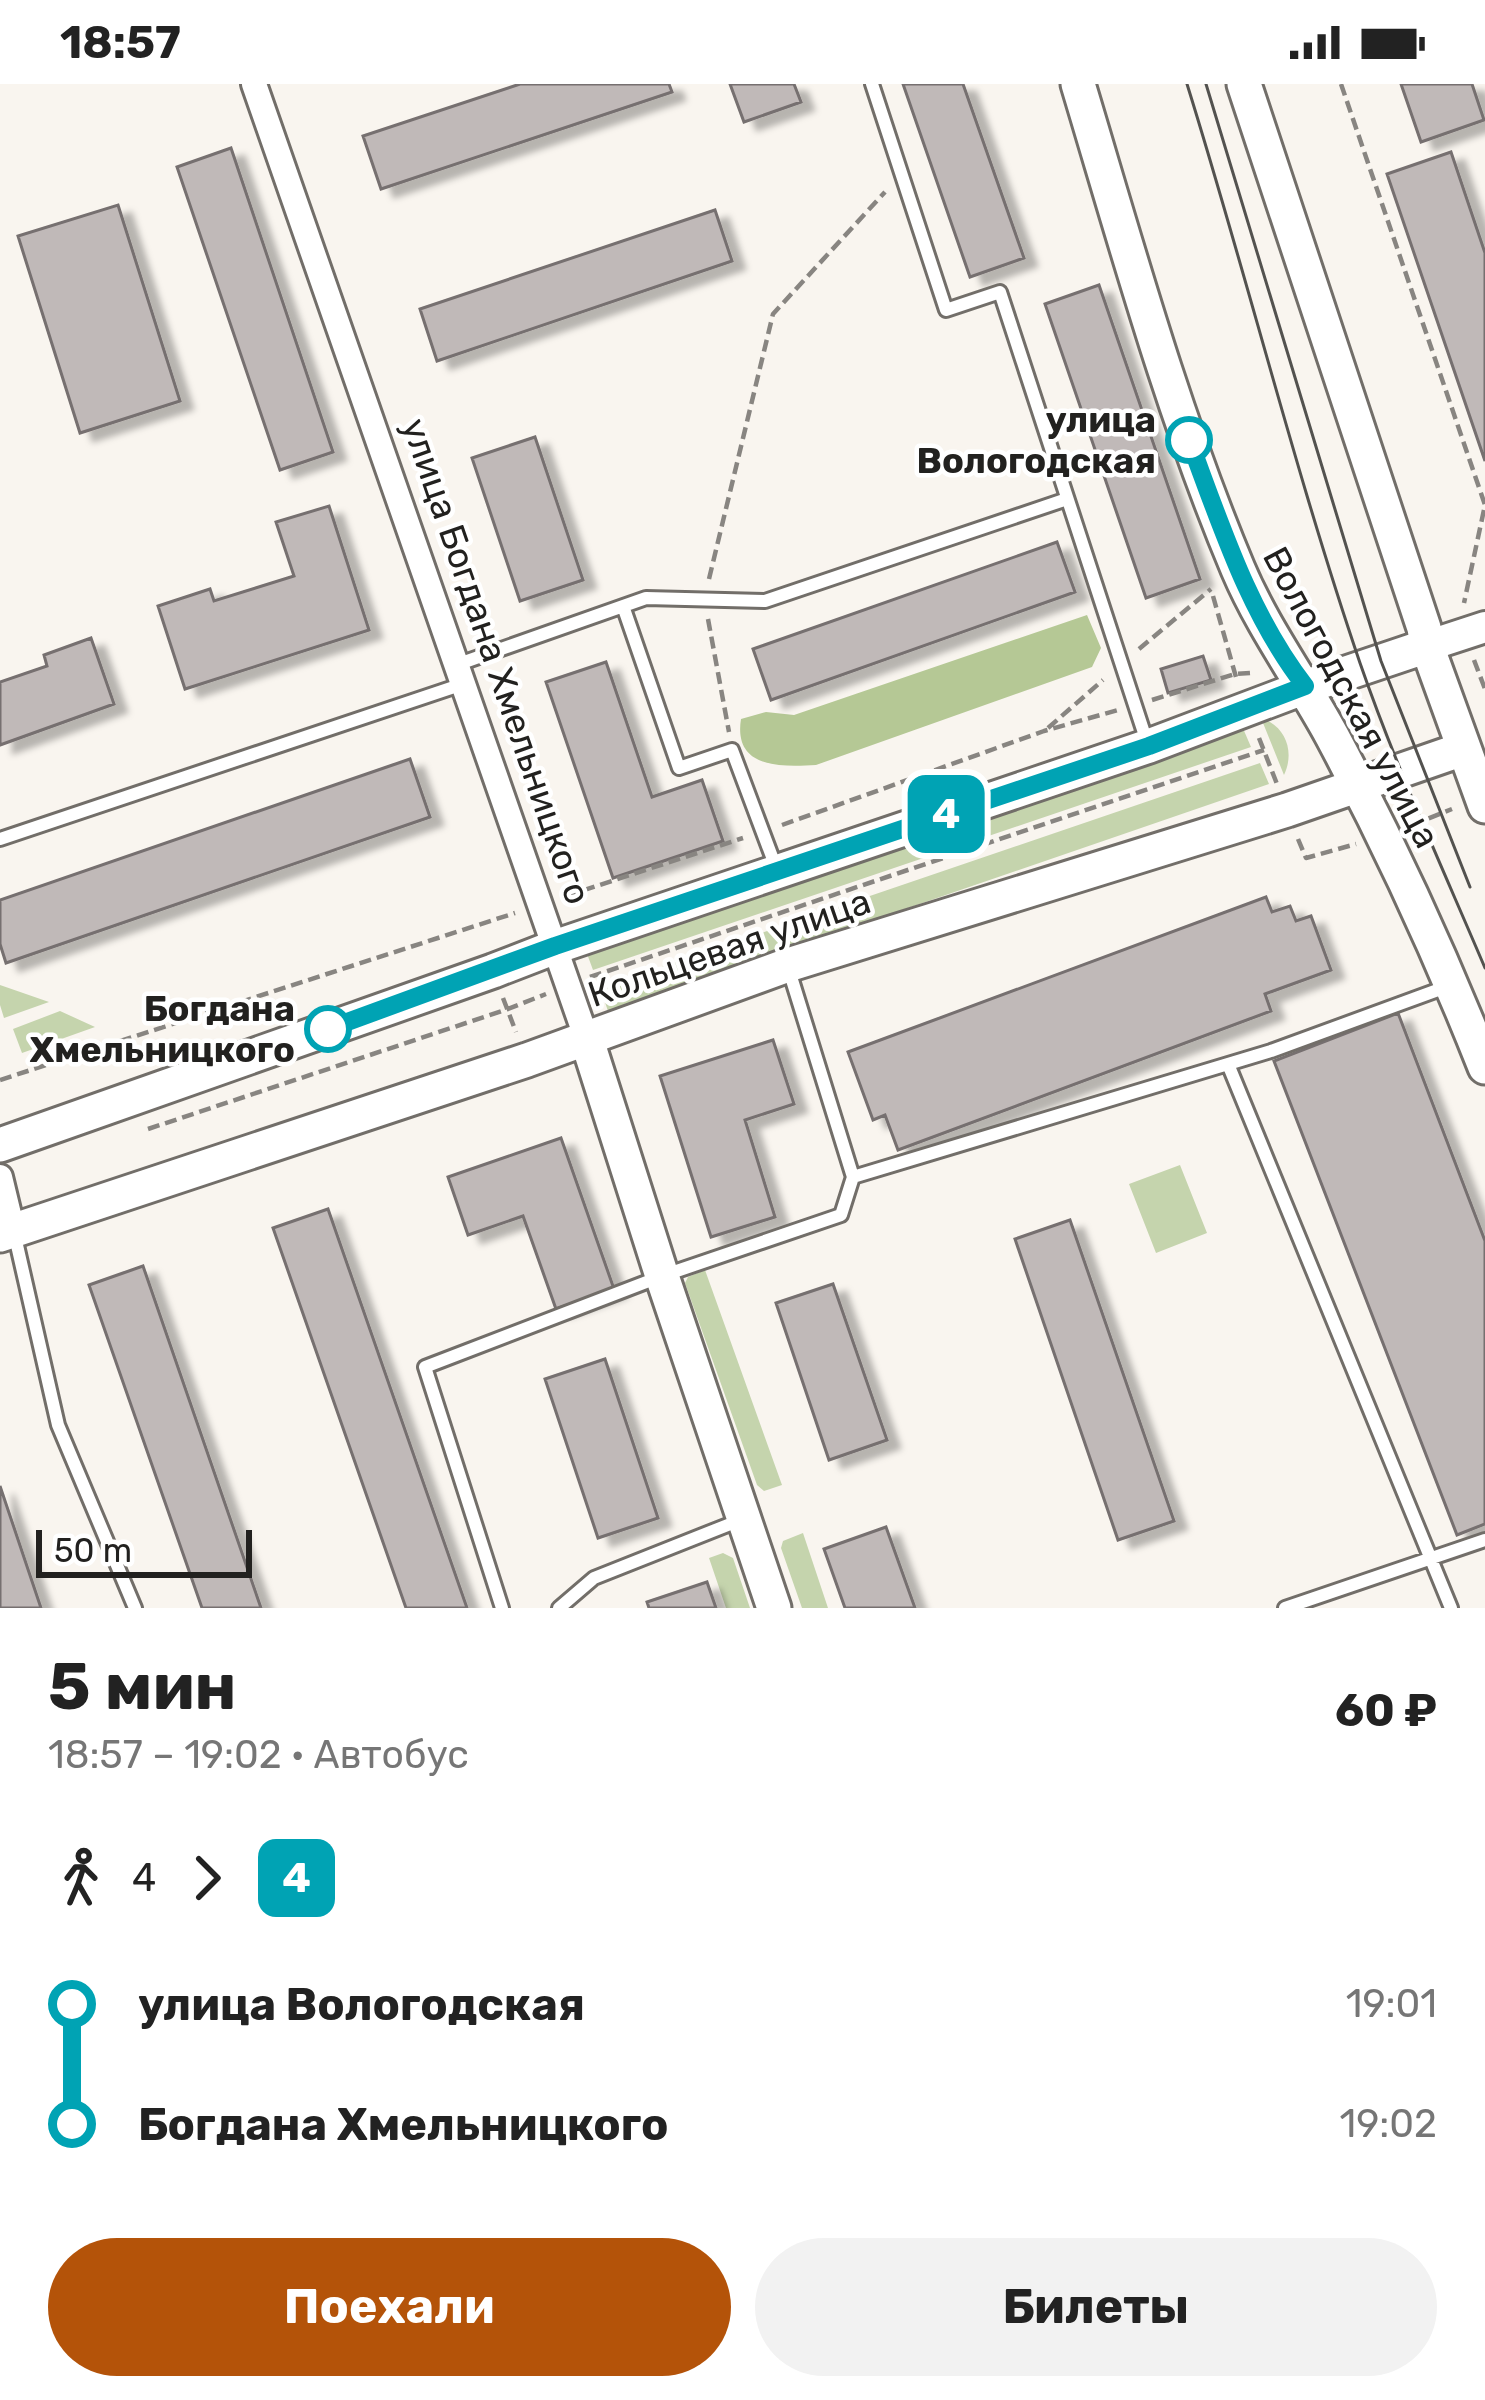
<!DOCTYPE html>
<html lang="ru">
<meta charset="utf-8">
<style>
body{margin:0;font-family:Rubik,sans-serif;background:#f2f2f2;color:#222;height:100vh;display:flex;flex-direction:column;font-size:45px;white-space:nowrap}
*{box-sizing:border-box;margin:0}
p{font-size:39px;color:#767676}
.icon{flex:none;width:66px;height:66px;fill:none;stroke:currentColor;stroke-width:2;stroke-linecap:round;stroke-linejoin:round}
.map{position:relative;height:1524px;overflow:hidden}
.details{display:flex;flex-direction:column;background:#fff;flex:1}
.details>*{flex:none}
.badge{padding:0 24px;border-radius:18px;font-size:42px;line-height:78px}
.scale{position:absolute;left:36px;bottom:30px;width:216px;box-sizing:border-box;padding-left:12px;border:6px solid #22211f;border-top:0;font-size:33px;line-height:42px;white-space:nowrap;color:#22211f;-webkit-text-stroke:9px #fff;paint-order:stroke}
.map>.badge{position:absolute;translate:-50% -50%;box-shadow:0 0 0 6px #fff}
.legs{display:flex;align-items:center;gap:18px;height:132px;padding:0 48px;font-size:39px}
.legs p{margin-inline-start:auto}
.summary{display:flex;align-items:center;justify-content:space-between;height:204px;padding:0 48px}
h1{font-size:66px;font-weight:700;line-height:90px}
.cta{display:flex;gap:24px;margin-top:auto;padding:24px 48px}
.cta a{flex:1;height:138px;border-radius:72px;background:#b45309;color:#fff;font-size:48px;font-weight:700;line-height:138px;text-align:center}
.cta a+a{background:#f2f2f2;color:#222}
ul{padding:0 48px;list-style:none}
li{display:flex;align-items:center;gap:42px;height:120px;font-size:45px}
li i{display:grid;place-items:center;width:18px;height:100%;margin:0 15px;background:currentColor}
li i::after{content:'';width:30px;height:30px;margin:-15px;border:9px solid;border-radius:50%;background:#fff}
li p{margin-inline-start:auto}
li:first-child i{background:linear-gradient(#0000 50%,currentColor 0)}
li:last-child i{background:linear-gradient(currentColor 50%,#0000 0)}
.status{display:flex;justify-content:space-between;align-items:center;height:84px;padding:0 60px;background:#fff;direction:ltr}
.status svg{height:33px;fill:currentColor}
.map>svg:first-child{display:block}
</style>
<div class="status"><b>18:57</b><svg viewBox="0 0 49 12"><path d="M0 12V9h3v3zM5 12V6h3v6zM10 12V3h3v9zM15 12V0h3v12zM26 1h20v11H26zM47 4h2v5h-2z"/></svg></div>
<div class="map">
<svg width="1485" height="1524" viewBox="0 0 1485 1524">
<defs>
<filter id="shadow"><feDropShadow dx="13" dy="8" stdDeviation="3" flood-color="#0004"/></filter>
</defs>
<rect width="100%" height="100%" fill="#f9f5ef"/>
<path fill="#c5d4ad" d="M1261 634C1286 642 1295 668 1284 691Z
M1242 642 1251 663 593 886 586 867Z
M1260 679 1269 700 608 927 600 904Z
M0 901 49 918 4 934 0 921Z
M60 927 95 943 22 969 13 945Z
M1180 1081 1207 1149 1156 1169 1129 1100Z
M705 1186 782 1401 764 1407 757 1401 685 1199 688 1193Z
M803 1449 828 1524H802L781 1464 783 1457Z
M723 1469 733 1474 750 1524H726L709 1474Z"/>
<path fill="#b5c895" d="M1087 531 1101 564 1092 583 816 681C782 683 733 685 741 635L766 628 794 631Z"/>
<path fill="#c0b9b8" stroke="#766f6f" stroke-width="3" filter="url(#shadow)" d="M520 0H669L672 8 381 105 363 52Z
M730 0H794L801 18 744 38Z
M903 0H963L1024 174 970 193Z
M1401 0H1472L1484 36 1421 58Z
M231 64 333 368 280 386 177 83Z
M1451 68 1485 169V377L1387 90Z
M118 121 180 317 80 349 18 152Z
M715 126 732 177 437 277 420 225Z
M1099 201 1200 495 1146 514 1045 220Z
M535 353 583 496 520 517 472 374Z
M329 422 369 546 185 605 158 522 210 505 214 517 294 492 276 438Z
M1057 458 1075 508 771 616 753 565Z
M91 554 114 620 0 661V598L47 582 44 571Z
M1203 572 1211 596 1168 609 1161 585Z
M606 578 652 713 702 696 723 757 613 794 546 598Z
M410 675 430 733 6 879 0 860V816Z
M1266 813 1272 828 1290 822 1296 837 1311 832 1331 886 1265 910 1271 927 898 1066 885 1031 873 1036 848 968Z
M1398 929 1485 1157V1440L1457 1451 1274 977Z
M773 956 794 1020 745 1036 775 1133 711 1153 660 992Z
M561 1054 614 1205 556 1225 523 1132 468 1151 448 1093Z
M328 1125 467 1524H406L273 1144Z
M1070 1136 1174 1437 1118 1456 1015 1155Z
M143 1182 261 1524H202L89 1201Z
M833 1200 887 1356 829 1376 776 1219Z
M605 1275 658 1434 598 1454 545 1295Z
M0 1402 41 1524H0Z
M886 1443 915 1524H845L824 1465Z
M707 1498 716 1524H649L647 1518Z"/>
<g fill="none" stroke-linecap="round" stroke-linejoin="round">
<defs>
<path id="service" d="M872 0 946 226 1000 208 1148 661
M623 522 679 684 732 666 777 786
M456 581 646 514 765 517 1067 415
M0 755 463 600
M1228 980 1451 1524
M853 1093 1271 967 1446 903
M14 1148 58 1341 135 1524
M502 1524 425 1283 662 1192 841 1131 853 1093 788 883
M559 1524 594 1494 743 1435
M1285 1524 1485 1456"/>
<path id="minor" d="M254 0 586 953
M0 1093 13 1147"/>
<path id="tertiary" d="M1427 562 1485 543"/>
<path id="secondary" d="M1078 0C1127 163 1172 328 1238 485 1263 544 1301 595 1332 652 1389 759 1440 869 1485 983
M1244 0 1424 544 1427 562 1485 722
M586 953 662 1192 774 1524
M0 1061 493 887 555 863 1149 662 1305 603 1427 562
M0 1151 527 976 788 881 1287 726 1463 665"/>
</defs>
<use href="#service" stroke="#726e69" stroke-width="18"/>
<use href="#minor" stroke="#726e69" stroke-width="30"/>
<use href="#tertiary" stroke="#726e69" stroke-width="36"/>
<use href="#secondary" stroke="#726e69" stroke-width="39"/>
<path stroke="#888581" stroke-width="4.5" stroke-dasharray="12 6" stroke-linecap="butt" d="M1341 0 1485 421 1464 519
M709 495 773 230 885 108
M1213 512 1236 593
M708 535 729 648
M1139 565 1211 505
M1474 576 1485 605
M1152 616 1235 590 1250 589
M1048 644 1103 596
M1259 654 1277 700
M782 741 1044 647 1118 626
M1412 741 1452 725
M1298 755 1306 774 1356 760
M566 812 743 754
M590 893 1264 666
M503 914 516 948
M0 996 515 829
M148 1045 508 925 546 910"/>
<use href="#service" stroke="#fff" stroke-width="12"/>
<use href="#minor" stroke="#fff" stroke-width="24"/>
<use href="#tertiary" stroke="#fff" stroke-width="30"/>
<use href="#secondary" stroke="#fff" stroke-width="33"/>
<path stroke="#53524f" stroke-width="3" d="M1187 0C1247 192 1295 388 1360 579 1396 683 1442 783 1485 884
M1206 0 1381 577 1470 803"/>
</g>
<g fill="none" stroke-linecap="round" stroke-linejoin="round">
<defs>
<path id="line-1" d="M328 945 555 862 1149 662 1305 602C1249 530 1221 441 1189 356"/>
</defs>
<use href="#line-1" stroke="#fff" stroke-width="27"/>
<use href="#line-1" stroke="#00a3b4" stroke-width="18"/>
</g>
<g fill="#fff" stroke="#00a3b4" stroke-width="6">
<circle cx="1189" cy="356" r="21"/>
<circle cx="328" cy="945" r="21"/>
</g>
<g text-anchor="middle" stroke-width="9" stroke-linejoin="round" paint-order="stroke">
<g font-size="36" font-weight="bold" fill="#22211f" stroke="#fff" text-anchor="end">
<text x="1156" y="348">улица<tspan x="1156" dy="41">Вологодская</tspan></text>
<text x="295" y="937">Богдана<tspan x="295" dy="41">Хмельницкого</tspan></text>
</g>
<g font-size="36" fill="#22211f" stroke="#fff">
<text transform="translate(497 577) rotate(71)" y="13">улица Богдана Хмельницкого</text>
<text transform="translate(1352 613) rotate(62)" y="13">Вологодская улица</text>
<text transform="translate(729 863) rotate(-19)" y="13">Кольцевая улица</text>
</g>
</g>
</svg>
<div class="scale">50 m</div>
<b class="badge" style="left:946px;top:730px;background:#00a3b4;color:#fff">4</b>
</div>
<section class="details">
<div class="summary"><div><h1>5 мин</h1><p>18:57 – 19:02 · Автобус</p></div><b>60 ₽</b></div>
<div class="legs"><svg class="icon" aria-label="walk" viewBox="0 0 24 24"><circle cx="13" cy="4" r="2"/><path d="M13 8l-2 6 4 7M11 14l-3 7M7 12l3-4h3l4 4"/></svg>4<svg class="icon" aria-label="forward" viewBox="0 0 24 24"><path d="M9 5l7 7-7 7"/></svg><b class="badge" style="background:#00a3b4;color:#fff">4</b></div>
<ul>
<li><i style="color:#00a3b4"></i><b>улица Вологодская</b><p>19:01</p></li>
<li><i style="color:#00a3b4"></i><b>Богдана Хмельницкого</b><p>19:02</p></li>
</ul>
<div class="cta"><a>Поехали</a><a>Билеты</a></div>
</section>
